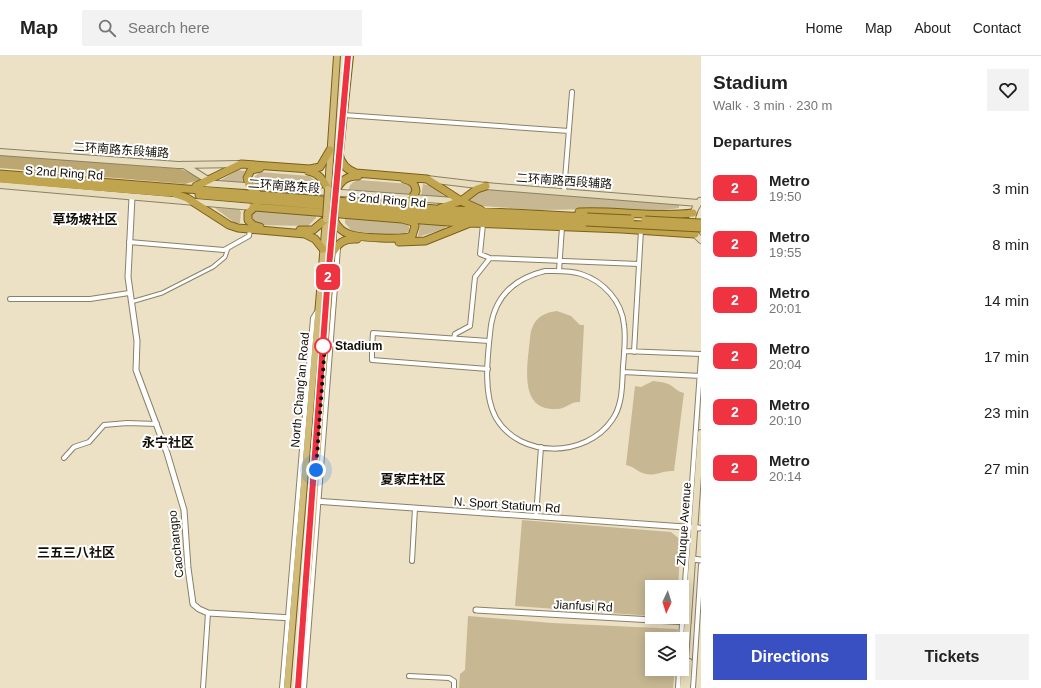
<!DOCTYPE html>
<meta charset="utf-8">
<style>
body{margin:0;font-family:Helvetica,"Noto Sans SC",sans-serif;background:#f2f2f2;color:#222;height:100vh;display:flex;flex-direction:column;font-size:15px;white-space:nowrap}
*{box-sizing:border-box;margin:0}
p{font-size:13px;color:#767676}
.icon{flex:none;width:22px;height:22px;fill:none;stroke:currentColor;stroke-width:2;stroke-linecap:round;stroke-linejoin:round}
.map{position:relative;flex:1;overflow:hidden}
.side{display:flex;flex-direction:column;background:#fff;width:340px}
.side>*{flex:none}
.badge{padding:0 8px;border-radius:6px;font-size:14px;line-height:26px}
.needle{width:26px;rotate:184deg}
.controls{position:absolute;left:645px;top:524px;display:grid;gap:8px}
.controls a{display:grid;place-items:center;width:44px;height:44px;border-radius:0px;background:#fff;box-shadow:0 2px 10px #0003;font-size:20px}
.you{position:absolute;width:20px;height:20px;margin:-10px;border:3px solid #fff;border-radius:50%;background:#1a73e8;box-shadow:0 0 0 6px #1a73e833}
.map>.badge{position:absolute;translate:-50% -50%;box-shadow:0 0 0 2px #fff}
h2{padding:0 12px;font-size:15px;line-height:36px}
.round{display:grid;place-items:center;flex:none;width:42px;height:42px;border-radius:0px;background:#f2f2f2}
.headline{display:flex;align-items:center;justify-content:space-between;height:68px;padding:0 12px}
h1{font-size:19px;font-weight:700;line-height:30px}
.button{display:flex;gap:8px;margin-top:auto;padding:8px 12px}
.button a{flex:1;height:46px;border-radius:0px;background:#3950c2;color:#fff;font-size:16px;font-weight:700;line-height:46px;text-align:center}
.button a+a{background:#f2f2f2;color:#222}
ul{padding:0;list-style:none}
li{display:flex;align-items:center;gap:12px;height:56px;padding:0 12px}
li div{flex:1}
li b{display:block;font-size:15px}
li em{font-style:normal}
li .badge{min-width:44px;font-weight:700;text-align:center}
header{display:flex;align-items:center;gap:24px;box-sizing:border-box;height:56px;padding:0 20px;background:#fff;border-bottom:1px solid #e0e0e0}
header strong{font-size:19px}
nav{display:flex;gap:22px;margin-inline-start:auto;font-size:14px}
.search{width:280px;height:36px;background:#f2f2f2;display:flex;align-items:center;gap:10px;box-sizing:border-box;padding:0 14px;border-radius:0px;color:#767676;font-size:15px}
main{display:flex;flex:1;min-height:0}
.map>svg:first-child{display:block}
</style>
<header>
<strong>Map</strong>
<div class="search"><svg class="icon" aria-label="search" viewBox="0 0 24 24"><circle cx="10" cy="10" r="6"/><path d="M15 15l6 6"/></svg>Search here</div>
<nav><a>Home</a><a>Map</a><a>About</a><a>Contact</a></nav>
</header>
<main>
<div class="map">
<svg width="701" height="632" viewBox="0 0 701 632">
<rect width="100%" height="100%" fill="#ece1c5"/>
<path fill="#c7b893" d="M238 114 245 115 242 123 244 128 220 126 221 124Z
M260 116 309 120 316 125 318 134 257 128 254 121Z
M359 124 410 128 413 133 411 140 348 137C349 129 351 126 359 124Z
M423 128 432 130 447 143 421 141Z
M483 133 661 145 679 148V152L649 156 605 153 537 154 481 150 465 144Z
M215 152 239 153 241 156 240 167H235Z
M254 154 316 158V162L308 170 256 169 251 165 250 158Z
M345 161 405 166 409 170V175L400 180 352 175 345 167Z
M420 168 447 169 444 173 418 181Z
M557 255 571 260 580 269H584L580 346C571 345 566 353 557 353 517 356 528 307 530 282 532 265 540 257 557 255Z
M653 325C660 326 667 326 673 331 677 334 679 336 684 337L674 415C664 414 656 420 646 418 638 417 634 410 626 409L635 330 641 331Z
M522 464 671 476 681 484 678 531H652V560L515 550Z
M468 560 552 567 678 573 677 583H652V613H675L673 632H459L460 618 465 614Z"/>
<path fill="#bca771" d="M0 99 181 113 198 121 199 124 185 128 0 112Z"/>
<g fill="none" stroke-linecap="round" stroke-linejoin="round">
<defs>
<path id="pedestrian" d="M131 246 162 237 213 211 225 201 228 192"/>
<path id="minor" d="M344 59 569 75
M564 136 572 36
M483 168 480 198 490 202
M129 186 224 194 249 180 250 174
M545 215C557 215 570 214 581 218 603 225 622 245 624 269 626 282 624 297 623 311 622 328 623 349 612 364 586 402 520 403 496 362 482 337 488 296 491 269 496 239 516 222 545 215Z
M559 215 562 171
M10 243H90L129 237
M454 282 455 278 470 270 475 221 490 202 639 208
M327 288 372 291V304L488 313
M372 291 373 277 489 285
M624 295 701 298
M634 296 641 174
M623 316 701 320
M64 402 74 391 89 386 104 369 127 367 157 368
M536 461 541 391
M412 505 415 452
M681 583 701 301
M409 620 449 622 454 625V632
M203 632 208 557
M282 632 313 262 318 254
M304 632 338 192
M678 632 679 613
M693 632 701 509"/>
<path id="tertiary" d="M132 141 128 221 137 285 136 314 167 397 184 454 188 512 193 548 199 553 208 557 292 562
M314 445 699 472
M692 503 701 504
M476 554 688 566"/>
<path id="secondary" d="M0 96 178 109 241 108
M184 109 211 126
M427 123 486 130 698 147
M203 127 455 145
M0 129 253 151
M700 145C690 158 688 173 701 184
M683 632 701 377
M687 632 689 606"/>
<path id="primary" d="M328 133 337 0
M336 134 350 0
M287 632 326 163
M298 632 312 476 334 164"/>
<path id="trunk" d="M339 98C341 108 347 114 356 117L427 123 461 145 481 154
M308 115C319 117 323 124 328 133
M0 118 436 153 587 161
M0 123 169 137
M196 130 241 108 310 113 320 111 330 94
M336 134C341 125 347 119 358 120
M173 137 187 142 229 169 238 172 305 178 315 183 323 193
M258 138 249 129 247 122 251 114 260 112
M199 139 448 160 586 166
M399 148 411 144 416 135C415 127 412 125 404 123
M257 149 248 157V164L253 169 260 171
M253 151 402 163 413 166 415 170 412 180C404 184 358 182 349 178 342 176 337 170 334 164
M440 152 461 145 477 133 486 130
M579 156C617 154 655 162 693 157
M454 162 470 167 622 173 695 178
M408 163 462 167
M300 174H313L326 163
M399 186 425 185 470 167
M332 198C338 187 344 182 357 183"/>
</defs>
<use href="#pedestrian" stroke="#8a8067" stroke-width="5"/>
<use href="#minor" stroke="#8a8067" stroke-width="6"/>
<use href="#tertiary" stroke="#8a8067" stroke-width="7"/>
<use href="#secondary" stroke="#8a8067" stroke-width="8"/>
<use href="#primary" stroke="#796117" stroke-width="8"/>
<use href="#trunk" stroke="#796117" stroke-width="9"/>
<use href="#pedestrian" stroke="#fff" stroke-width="3"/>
<use href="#minor" stroke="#fff" stroke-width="4"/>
<use href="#tertiary" stroke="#fff" stroke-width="5"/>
<use href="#secondary" stroke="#e7ddbc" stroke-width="6"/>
<use href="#primary" stroke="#d0bb7a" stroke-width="6"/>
<use href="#trunk" stroke="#c0a44e" stroke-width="7"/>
<defs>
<path id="primary-bridge" d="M326 163 328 133
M334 164 336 134"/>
<path id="trunk-bridge" d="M587 161 631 163
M645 164 701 167
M586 166 701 172"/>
</defs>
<use href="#primary-bridge" stroke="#796117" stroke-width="8" stroke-linecap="butt"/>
<use href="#trunk-bridge" stroke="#796117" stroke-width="9" stroke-linecap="butt"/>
<use href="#primary-bridge" stroke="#d0bb7a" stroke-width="6"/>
<use href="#trunk-bridge" stroke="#c0a44e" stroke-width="7"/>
</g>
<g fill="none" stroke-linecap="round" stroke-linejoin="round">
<defs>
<path id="line" d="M298 632 327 233 348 0"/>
</defs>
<use href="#line" stroke="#fff" stroke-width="9"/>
<use href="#line" stroke="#ef3340" stroke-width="6"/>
<path stroke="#120e05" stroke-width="4" stroke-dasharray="0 7.2" d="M316 414 325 288 323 290"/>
</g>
<circle fill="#fff" stroke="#ef3340" stroke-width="2" cx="323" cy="290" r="8"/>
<g text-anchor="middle" stroke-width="4" stroke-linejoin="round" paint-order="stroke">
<g font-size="12" fill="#120e05" stroke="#fff">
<text transform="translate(121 94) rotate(4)" y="4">二环南路东段辅路</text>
<text transform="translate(64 117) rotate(4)" y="4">S 2nd Ring Rd</text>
<text transform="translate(564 125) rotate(4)" y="4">二环南路西段辅路</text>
<text transform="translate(284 130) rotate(4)" y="4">二环南路东段</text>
<text transform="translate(387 144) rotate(5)" y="4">S 2nd Ring Rd</text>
<text transform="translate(300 334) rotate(-85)" y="4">North Chang'an Road</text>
<text transform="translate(507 449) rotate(4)" y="4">N. Sport Statium Rd</text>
<text transform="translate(684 468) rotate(-86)" y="4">Zhuque Avenue</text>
<text transform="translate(176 488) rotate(-96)" y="4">Caochangpo</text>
<text transform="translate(583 550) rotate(3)" y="4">Jianfusi Rd</text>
</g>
<g font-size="12" font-weight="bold" fill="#120e05" stroke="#fff" text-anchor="start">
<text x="335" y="294">Stadium</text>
</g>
<g font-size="13" font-weight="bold" fill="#120e05" stroke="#fff">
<text x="85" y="168">草场坡社区</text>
<text x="168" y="391">永宁社区</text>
<text x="413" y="428">夏家庄社区</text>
<text x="76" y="501">三五三八社区</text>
</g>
</g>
</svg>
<div class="controls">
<a><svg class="needle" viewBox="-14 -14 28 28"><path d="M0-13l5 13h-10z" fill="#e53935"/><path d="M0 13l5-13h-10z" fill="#767676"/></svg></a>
<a><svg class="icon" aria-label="layers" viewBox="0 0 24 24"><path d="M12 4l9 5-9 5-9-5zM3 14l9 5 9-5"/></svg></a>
</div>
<div class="you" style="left:316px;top:414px"></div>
<b class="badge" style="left:328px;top:221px;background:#ef3340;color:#fff">2</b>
</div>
<section class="side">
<div class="headline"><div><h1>Stadium</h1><p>Walk · 3 min · 230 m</p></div><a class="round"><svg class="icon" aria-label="heart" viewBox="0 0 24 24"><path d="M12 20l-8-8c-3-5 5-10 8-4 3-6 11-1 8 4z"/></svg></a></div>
<h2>Departures</h2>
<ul>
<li><span class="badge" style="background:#ef3340;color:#fff">2</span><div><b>Metro</b><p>19:50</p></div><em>3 min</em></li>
<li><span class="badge" style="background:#ef3340;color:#fff">2</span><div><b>Metro</b><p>19:55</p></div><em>8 min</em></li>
<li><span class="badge" style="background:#ef3340;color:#fff">2</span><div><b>Metro</b><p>20:01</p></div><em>14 min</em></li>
<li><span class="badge" style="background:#ef3340;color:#fff">2</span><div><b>Metro</b><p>20:04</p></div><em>17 min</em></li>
<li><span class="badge" style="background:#ef3340;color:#fff">2</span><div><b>Metro</b><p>20:10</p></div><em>23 min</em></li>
<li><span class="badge" style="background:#ef3340;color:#fff">2</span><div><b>Metro</b><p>20:14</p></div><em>27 min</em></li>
</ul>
<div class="button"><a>Directions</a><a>Tickets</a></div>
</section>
</main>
